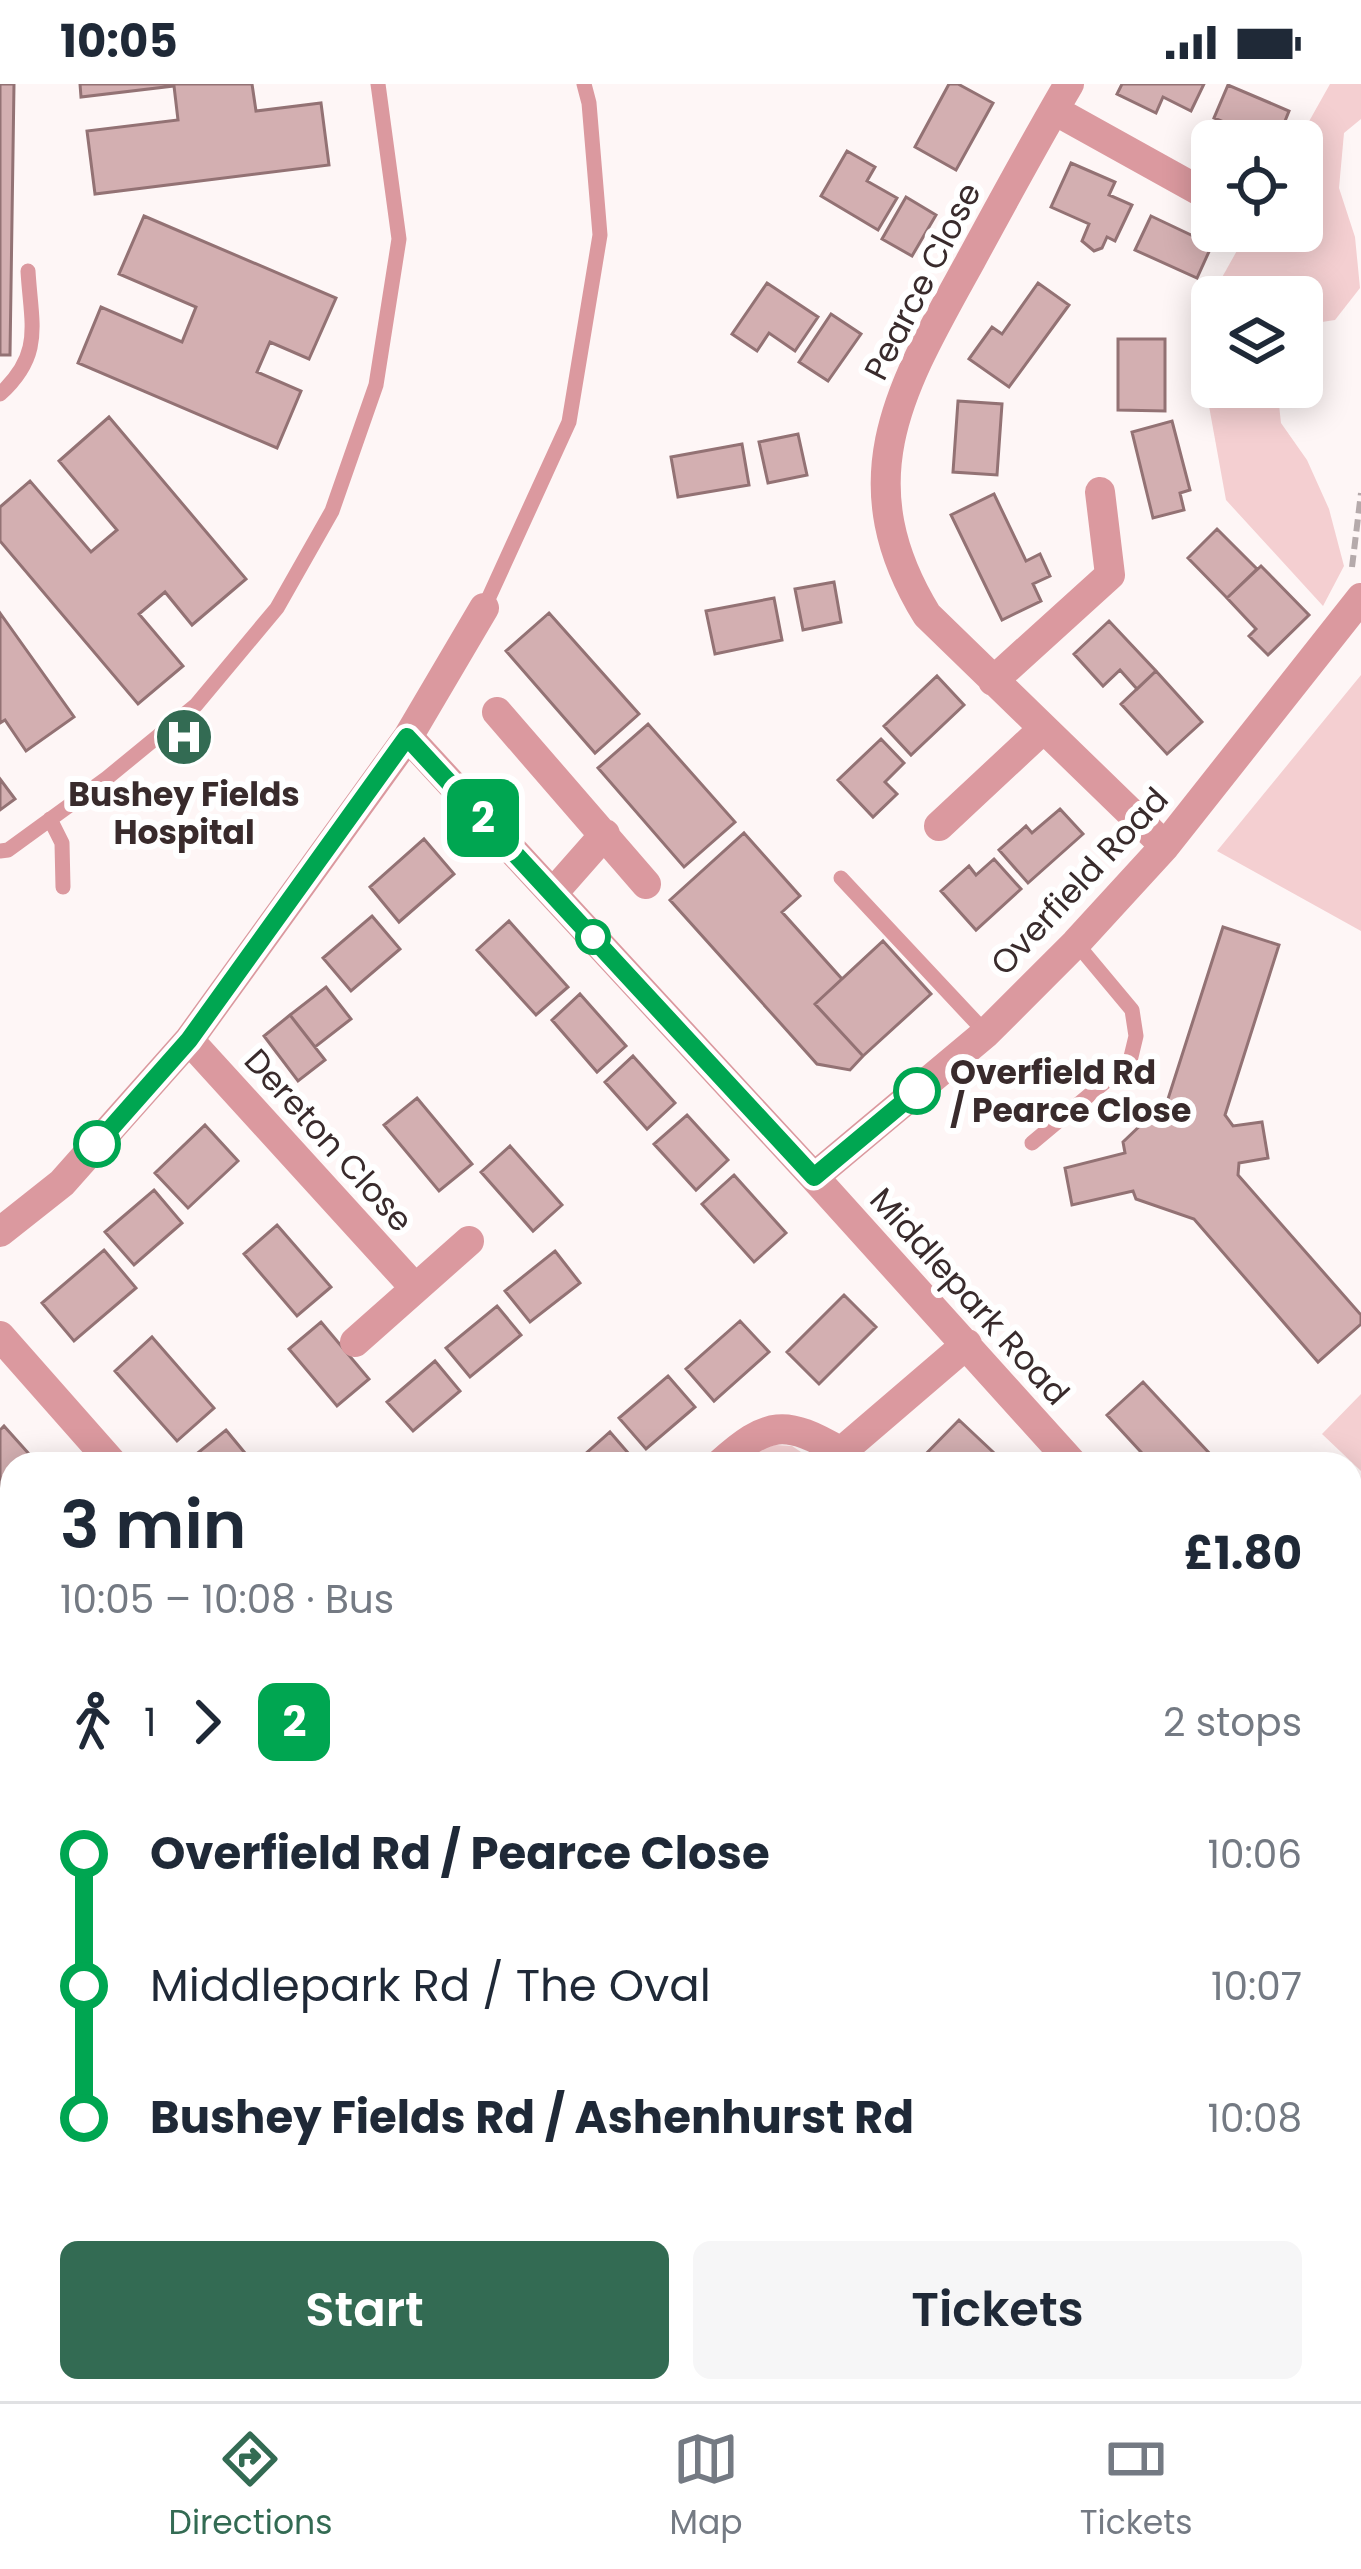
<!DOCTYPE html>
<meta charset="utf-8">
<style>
body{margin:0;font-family:Poppins,sans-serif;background:#f6f6f7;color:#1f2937;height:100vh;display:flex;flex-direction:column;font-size:45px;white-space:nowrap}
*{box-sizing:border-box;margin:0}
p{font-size:39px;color:#747a83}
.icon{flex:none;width:66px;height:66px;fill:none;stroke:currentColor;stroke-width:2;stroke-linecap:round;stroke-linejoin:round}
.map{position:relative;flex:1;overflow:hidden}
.details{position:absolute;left:0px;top:1368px;width:1362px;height:951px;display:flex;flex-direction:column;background:#fff;border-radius:36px 36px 0 0;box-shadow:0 6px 30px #0003}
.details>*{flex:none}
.badge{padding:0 24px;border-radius:18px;font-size:42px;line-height:78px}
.tools{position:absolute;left:1191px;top:36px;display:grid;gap:24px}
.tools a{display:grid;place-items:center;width:132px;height:132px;border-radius:18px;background:#fff;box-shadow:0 6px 30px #0003;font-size:60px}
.map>.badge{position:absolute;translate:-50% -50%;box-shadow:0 0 0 6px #fff}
.legs{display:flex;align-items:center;gap:18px;height:132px;padding:0 60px;font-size:39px}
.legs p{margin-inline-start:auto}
.summary{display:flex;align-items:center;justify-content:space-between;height:204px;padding:0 60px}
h1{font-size:66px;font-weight:600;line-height:90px}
.cta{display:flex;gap:24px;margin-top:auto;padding:24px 60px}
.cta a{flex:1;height:138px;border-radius:18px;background:#336b53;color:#fff;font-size:48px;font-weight:600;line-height:138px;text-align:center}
.cta a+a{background:#f6f6f7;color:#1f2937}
ul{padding:0 60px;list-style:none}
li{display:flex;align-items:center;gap:42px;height:132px;font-size:45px}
li i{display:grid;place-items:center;width:18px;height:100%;margin:0 15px;background:currentColor}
li i::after{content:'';width:30px;height:30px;margin:-15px;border:9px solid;border-radius:50%;background:#fff}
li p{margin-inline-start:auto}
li:first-child i{background:linear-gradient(#0000 50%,currentColor 0)}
li:last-child i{background:linear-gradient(currentColor 50%,#0000 0)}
.status{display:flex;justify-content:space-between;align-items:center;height:84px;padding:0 60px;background:#fff;direction:ltr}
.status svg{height:33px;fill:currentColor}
.tab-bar{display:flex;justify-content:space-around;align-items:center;height:168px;border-top:3px solid #e0e1e3;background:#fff;font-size:33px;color:#747a83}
.tab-bar a{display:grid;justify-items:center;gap:6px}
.tab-bar .selected{color:#336b53}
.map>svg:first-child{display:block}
</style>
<div class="status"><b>10:05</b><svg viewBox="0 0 49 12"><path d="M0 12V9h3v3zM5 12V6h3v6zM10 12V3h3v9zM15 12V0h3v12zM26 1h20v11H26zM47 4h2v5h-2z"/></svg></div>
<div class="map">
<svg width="1361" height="2317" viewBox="0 0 1361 2317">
<rect width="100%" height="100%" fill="#fef6f6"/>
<path fill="#f4cfd1" d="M1330 0H1361V35L1344 49 1339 104 1355 153 1360 204 1335 236 1302 241V213H1212V303H1277L1281 339 1307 376 1329 425 1344 482 1323 522 1226 416 1201 278 1211 213 1248 147H1302V57H1298Z
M1361 591V847L1217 767Z
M1361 1310V1387L1322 1350Z
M775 1361 792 1362 819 1380H741L757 1365Z"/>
<path fill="#d3afb1" stroke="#937274" stroke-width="3" d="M0 0H14L10 271H0Z
M80 0H252L256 27 321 19 329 81 95 110 87 47 178 36 174 2 81 13Z
M949 0H958L993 19 956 86 915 63Z
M1122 0H1204L1191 27 1163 13 1156 29 1117 10Z
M1228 1 1289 27 1277 57H1245L1248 48 1214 34Z
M847 67 875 83 867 97 897 114 878 146 821 112Z
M1071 79 1115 98 1109 111 1132 121 1115 157 1107 153 1102 164 1094 167 1082 157 1089 140 1051 123Z
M906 113 936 131 912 172 882 155Z
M144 132 336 214 309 275 270 258 257 288 301 307 277 364 78 279 101 223 182 258 196 223 119 190Z
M1151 132 1212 161 1197 194 1135 166Z
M767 199 818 233 795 267 769 249 757 267 732 250Z
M1038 199 1069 221 1009 303 969 275 992 243 1002 250Z
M831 230 861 250 828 297 799 278Z
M1118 255H1165V327L1118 326Z
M958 317 1002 320 997 391 953 388Z
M109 333 246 495 192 541 165 508 139 530 183 582 138 620 0 457V423L30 397 91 468 117 446 59 377Z
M1172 337 1190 406 1180 409 1184 426 1153 434 1132 348Z
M798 350 807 391 768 399 759 358Z
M742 360 749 401 678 413 671 373Z
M994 410 1026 477 1040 470 1050 492 1033 500 1041 517 1002 536 951 431Z
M1217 445 1257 485 1227 514 1188 474Z
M1261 482 1309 531 1268 571 1249 552 1256 545 1227 514Z
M834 498 841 538 803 546 795 505Z
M774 514 782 556 715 570 706 527Z
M0 529 74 633 26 667 5 636 0 639Z
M549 529 639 630 595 669 506 567Z
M1109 537 1156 587 1137 605 1120 586 1103 602 1074 570Z
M1156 587 1202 638 1167 670 1121 620Z
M937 592 964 621 911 671 884 642Z
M648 640 735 738 684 783 598 684Z
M881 655 904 679 885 698 897 710 873 733 838 696Z
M0 695 15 715 0 726Z
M1060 725 1083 750 1028 799 999 766 1026 742 1032 749Z
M744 749 800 812 782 828 842 895 815 920 863 972 850 986 817 980 670 816Z
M424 755 454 790 399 838 370 803Z
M994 775 1021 805 976 846 941 807 969 782 976 791Z
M372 832 400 865 351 907 323 874Z
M509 837 568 903 536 931 477 866Z
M1223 843 1279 861 1225 1031 1233 1042 1262 1038 1268 1074 1239 1079 1238 1091 1361 1231V1240L1318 1278 1194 1135 1136 1115 1133 1107 1072 1121 1065 1084 1125 1069 1123 1058 1168 1015Z
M883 857 931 910 863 972 815 920Z
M326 903 351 935 315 963 290 931Z
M580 910 626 962 597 988 552 936Z
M290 931 325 976 298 997 264 952Z
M633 972 675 1019 647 1045 605 998Z
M417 1014 472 1080 439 1107 384 1041Z
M687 1031 728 1076 696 1106 654 1060Z
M205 1041 238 1077 188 1124 155 1089Z
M510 1062 562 1121 533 1147 481 1088Z
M734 1091 786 1149 754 1178 702 1120Z
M154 1106 182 1139 134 1181 105 1148Z
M277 1141 331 1203 297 1232 244 1170Z
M104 1166 136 1204 74 1257 42 1219Z
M555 1167 580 1199 530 1238 505 1207Z
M844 1211 876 1243 819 1300 787 1268Z
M497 1222 521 1251 470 1293 446 1264Z
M740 1237 769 1268 714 1317 686 1285Z
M321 1238 369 1295 337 1322 289 1265Z
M152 1253 214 1324 177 1357 115 1287Z
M435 1277 460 1307 413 1347 387 1318Z
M668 1292 695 1323 646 1365 619 1334Z
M1143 1298 1210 1370 1199 1380H1152L1107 1331Z
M959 1336 993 1368 981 1380H916Z
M4 1342 38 1380H12L10 1425 0 1414V1346Z
M226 1346 254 1380H200L194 1372Z
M610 1348 635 1377 632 1380H574Z
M1350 1699 1361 1707V1760L1350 1753Z
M7 1714 12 1722V1806L6 1810 0 1801V1718Z
M1350 1938 1361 1952V1974L1350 1982Z
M7 2133 12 2145V2191L0 2197V2136Z
M1361 2143V2182L1350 2172V2155Z
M0 2251 12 2255V2307H37L34 2317H0Z
M57 2307H114L111 2309 115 2317H62Z
M454 2307H520L508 2317H463Z
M693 2307H711L720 2317H681Z"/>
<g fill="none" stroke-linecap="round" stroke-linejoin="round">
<path stroke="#b5aaab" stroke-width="6" stroke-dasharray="12 6" stroke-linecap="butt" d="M1352 483 1361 409"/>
<path stroke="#db999f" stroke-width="15" d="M0 310C44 270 31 240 28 187
M484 524 569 338 600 151 589 19 584 0
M50 735 62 759 63 803
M0 767 8 766 107 694 196 621 277 524 332 427 376 301 399 155 378 0
M841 794 986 949
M1032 1059 1130 977 1136 952 1132 926 1076 859"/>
<path stroke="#db999f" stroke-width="30" d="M1069 0C1035 58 1003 117 971 176 902 301 843 394 927 531L1165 762
M1054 26 1198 106
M993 597 1110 491 1100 408
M497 628 646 800
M408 653 814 1093 1073 1380
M939 742 1043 645
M553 809 605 750
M189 956 415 1204
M814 1093 986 949 1076 859 1165 762 1361 514
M0 1148 62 1099 189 956 408 653 484 524
M0 1252 113 1380
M355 1258 469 1157
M720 1380C768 1337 785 1335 841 1368
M844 1380 841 1368 967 1260
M1350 1604 1361 1585
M1350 1638 1361 1645
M0 1938 12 1961
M1350 2076 1361 2082
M947 2307 956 2317
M595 2317 606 2307"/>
</g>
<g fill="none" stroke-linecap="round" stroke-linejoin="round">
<defs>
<path id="line-1" d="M97 1060 189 956 407 653 814 1093 917 1007"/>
</defs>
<use href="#line-1" stroke="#fff" stroke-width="27"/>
<use href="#line-1" stroke="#00a651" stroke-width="18"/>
</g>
<defs>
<symbol id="hospital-disc" viewBox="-11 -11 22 22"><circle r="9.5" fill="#336b53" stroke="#fff"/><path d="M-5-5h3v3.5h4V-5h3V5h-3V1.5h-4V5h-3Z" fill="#fff"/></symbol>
</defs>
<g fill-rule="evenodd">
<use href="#hospital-disc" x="151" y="620" width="66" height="66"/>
</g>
<g fill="#fff" stroke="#00a651" stroke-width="6">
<circle cx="593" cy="853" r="15"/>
<circle cx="917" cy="1007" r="21"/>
<circle cx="97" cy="1060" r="21"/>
</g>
<g text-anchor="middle" stroke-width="12" stroke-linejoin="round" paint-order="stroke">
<g font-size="33" fill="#392b2c" stroke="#fff">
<text transform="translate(922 197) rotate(-63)" y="12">Pearce Close</text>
<text transform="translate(1079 797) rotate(-47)" y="12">Overfield Road</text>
<text transform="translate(329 1056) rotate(48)" y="12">Dereton Close</text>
<text transform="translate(970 1212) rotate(48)" y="12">Middlepark Road</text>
</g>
<g font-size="33" font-weight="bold" fill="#392b2c" stroke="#fff">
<text x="184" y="722">Bushey Fields<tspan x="184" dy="38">Hospital</tspan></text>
</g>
<g font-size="33" font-weight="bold" fill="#392b2c" stroke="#fff" text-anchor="start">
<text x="950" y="1000">Overfield Rd<tspan x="950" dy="38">/ Pearce Close</tspan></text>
</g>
</g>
</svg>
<div class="tools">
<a><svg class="icon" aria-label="locate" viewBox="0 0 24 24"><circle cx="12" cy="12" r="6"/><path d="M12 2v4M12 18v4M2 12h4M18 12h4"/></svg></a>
<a><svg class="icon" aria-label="layers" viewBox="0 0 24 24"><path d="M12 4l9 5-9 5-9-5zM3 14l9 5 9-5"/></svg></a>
</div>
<b class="badge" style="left:483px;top:734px;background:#00a651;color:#fff">2</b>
<section class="details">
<div class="summary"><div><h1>3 min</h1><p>10:05 – 10:08 · Bus</p></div><b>£1.80</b></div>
<div class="legs"><svg class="icon" aria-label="walk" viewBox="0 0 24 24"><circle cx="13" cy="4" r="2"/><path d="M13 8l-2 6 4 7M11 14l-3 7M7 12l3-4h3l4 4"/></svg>1<svg class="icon" aria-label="forward" viewBox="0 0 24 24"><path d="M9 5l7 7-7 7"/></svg><b class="badge" style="background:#00a651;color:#fff">2</b><p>2 stops</p></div>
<ul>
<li><i style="color:#00a651"></i><b>Overfield Rd / Pearce Close</b><p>10:06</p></li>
<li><i style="color:#00a651"></i><span>Middlepark Rd / The Oval</span><p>10:07</p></li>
<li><i style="color:#00a651"></i><b>Bushey Fields Rd / Ashenhurst Rd</b><p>10:08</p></li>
</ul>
<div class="cta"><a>Start</a><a>Tickets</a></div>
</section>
</div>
<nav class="tab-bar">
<a class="selected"><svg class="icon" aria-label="directions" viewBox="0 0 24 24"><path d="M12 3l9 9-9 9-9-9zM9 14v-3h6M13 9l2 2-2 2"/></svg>Directions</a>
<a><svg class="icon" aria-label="map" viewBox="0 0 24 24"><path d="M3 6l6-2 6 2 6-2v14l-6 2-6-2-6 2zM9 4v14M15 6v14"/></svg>Map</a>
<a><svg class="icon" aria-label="tickets" viewBox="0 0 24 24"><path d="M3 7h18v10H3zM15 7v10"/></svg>Tickets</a>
</nav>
